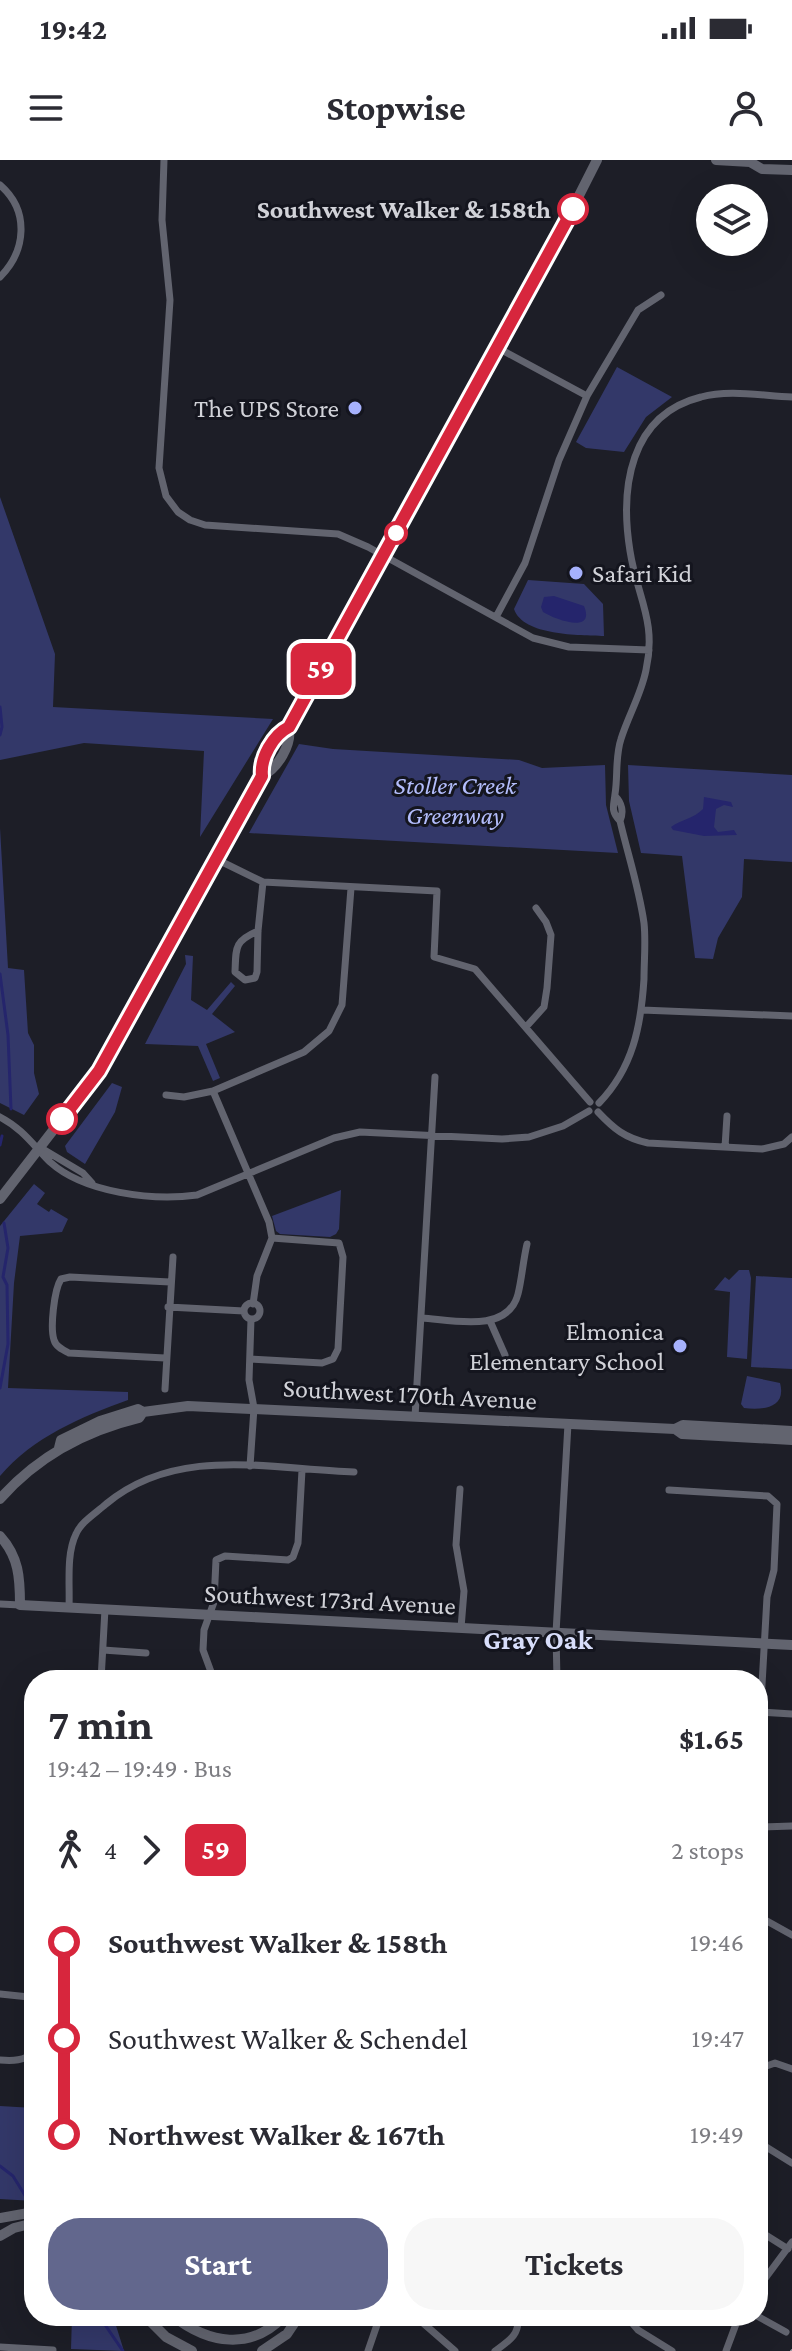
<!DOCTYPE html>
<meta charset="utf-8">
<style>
body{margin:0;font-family:"Crimson Pro",serif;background:#f7f7f7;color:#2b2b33;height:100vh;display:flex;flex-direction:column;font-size:30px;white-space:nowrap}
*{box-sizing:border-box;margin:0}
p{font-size:26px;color:#7c7c81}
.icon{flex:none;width:44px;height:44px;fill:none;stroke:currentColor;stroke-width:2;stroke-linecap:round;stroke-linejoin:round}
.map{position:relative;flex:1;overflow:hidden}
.panel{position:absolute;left:24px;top:1510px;width:744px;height:656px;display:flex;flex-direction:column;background:#fff;border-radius:32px;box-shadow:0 8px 32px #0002}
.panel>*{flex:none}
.badge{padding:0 16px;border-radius:12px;font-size:28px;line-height:52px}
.tools{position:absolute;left:696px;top:24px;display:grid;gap:16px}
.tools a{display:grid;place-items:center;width:72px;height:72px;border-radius:50%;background:#fff;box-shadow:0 8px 32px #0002;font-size:40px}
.map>.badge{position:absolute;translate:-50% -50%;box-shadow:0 0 0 4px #fff}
.legs{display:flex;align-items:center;gap:12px;height:88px;padding:0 24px;font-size:26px}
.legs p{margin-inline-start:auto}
.summary{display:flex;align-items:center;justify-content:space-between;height:136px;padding:0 24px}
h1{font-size:44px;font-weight:700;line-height:60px}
.cta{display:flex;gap:16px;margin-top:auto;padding:16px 24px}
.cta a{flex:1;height:92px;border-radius:32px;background:#62678d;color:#fff;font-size:32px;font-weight:700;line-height:92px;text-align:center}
.cta a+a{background:#f7f7f7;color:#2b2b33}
ul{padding:0 24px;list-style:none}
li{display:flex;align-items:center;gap:28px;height:96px;font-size:30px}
li i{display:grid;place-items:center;width:12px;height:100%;margin:0 10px;background:currentColor}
li i::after{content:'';width:20px;height:20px;margin:-10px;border:6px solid;border-radius:50%;background:#fff}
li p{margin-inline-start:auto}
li:first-child i{background:linear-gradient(#0000 50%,currentColor 0)}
li:last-child i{background:linear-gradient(currentColor 50%,#0000 0)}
.status{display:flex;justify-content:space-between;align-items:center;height:56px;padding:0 40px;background:#fff;direction:ltr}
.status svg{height:22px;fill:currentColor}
header{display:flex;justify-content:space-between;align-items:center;height:104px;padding:0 24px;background:#fff;font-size:36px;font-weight:700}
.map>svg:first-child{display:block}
</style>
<div class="status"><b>19:42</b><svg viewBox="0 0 49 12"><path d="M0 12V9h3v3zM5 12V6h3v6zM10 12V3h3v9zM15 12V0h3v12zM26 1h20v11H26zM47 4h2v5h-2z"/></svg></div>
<header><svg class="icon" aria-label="menu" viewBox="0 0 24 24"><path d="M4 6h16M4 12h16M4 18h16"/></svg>Stopwise<svg class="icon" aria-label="person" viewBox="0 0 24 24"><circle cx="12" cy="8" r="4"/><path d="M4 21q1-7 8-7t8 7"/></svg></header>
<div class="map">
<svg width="792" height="2191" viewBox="0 0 792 2191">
<rect width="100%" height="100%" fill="#1d1e27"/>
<path fill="#333869" d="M617 207 672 237 646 257 624 292 586 288 576 282Z
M0 337 55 494 53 547 273 559 200 677 204 591 84 583 0 600Z
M528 420 584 424 603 444 604 476C580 475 523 476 514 449Z
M299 584 333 589 519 600 542 608 605 605 606 645 618 693 249 673Z
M628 605 792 615V702L744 699 742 737 718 778 713 799 695 798 682 696 641 693 629 641Z
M0 668 8 808 24 810 28 873 34 885V913L39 934 24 955 0 943Z
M185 795 193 796 191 840 207 850 231 822 235 826 212 854 235 872 206 884 220 918 213 921 198 886 145 884 186 804Z
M112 923 122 927 115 952 85 1004 67 992 65 986Z
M34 1024 45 1033 37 1044 49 1052 51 1049 68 1059 62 1072 20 1076 14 1123 8 1228 128 1232V1240C81 1257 33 1277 0 1316V1066Z
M341 1030 339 1069 336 1074 330 1077 280 1074 276 1071 272 1056Z
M739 1110H749L751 1118 747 1199 727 1197 730 1132 714 1130 725 1117 729 1120Z
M756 1116 792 1118V1209L751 1207Z
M747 1216 780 1223C787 1249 761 1250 744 1248L741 1244Z
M0 1946 34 1948V2041L0 2039Z
M72 2156H113L124 2191 71 2189Z"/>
<path fill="#25256c" d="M554 436 584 446C596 475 554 459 543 452L541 447 544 437Z
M704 637 731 642 733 647 724 645 716 649 714 667 718 672 734 670 737 675 704 676 673 670 671 667C682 659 693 659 703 649Z"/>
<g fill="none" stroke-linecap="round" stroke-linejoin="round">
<path stroke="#25256c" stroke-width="3" d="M0 547 2 567 0 575
M0 814 8 875 11 949
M0 985 2 976
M0 1228 8 1184 7 1125 3 1117 8 1088 4 1063
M0 2006 13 2016 34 2050
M99 2156 123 2191"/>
<path stroke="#62646f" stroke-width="7" d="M164 0 162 60 170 140 159 308 166 336 178 352 190 360 205 365 338 374 368 387 533 478 569 487 649 490
M0 25C30 51 26 91 0 117
M498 188 587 236
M496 457 525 403 559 300 587 236 638 150 661 135
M615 636C622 643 624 652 620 661
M216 699 263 722 437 731 434 797 475 809 590 942
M258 771C234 781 236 788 235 812L245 820 255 818 257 812 258 771 263 722
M642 850 792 856
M526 867 544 847 547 828 551 775 546 762 536 748
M213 931 269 1062 272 1078 257 1116 253 1144
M166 935 184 937 213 931 304 892 329 871 342 845 351 728
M599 943C633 908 641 866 644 819 644 801 646 781 644 763 639 728 628 695 620 661 610 651 614 645 615 634 618 616 615 597 621 579 628 556 641 535 646 510 657 461 637 437 630 391 620 329 629 255 701 237 729 229 763 236 792 237
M598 952C614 969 625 978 648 983L762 989 784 984 792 977
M0 957C23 969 33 985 50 1002 84 1033 153 1041 197 1035L334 978 360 972 502 979 529 977 563 966 589 951
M725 987 727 956
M41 988 83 1013 92 1023
M244 1151a8 8 0 1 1 16 0a8 8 0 1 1-16 0Z
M168 1147 244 1151
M422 1158C452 1160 508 1174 518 1134 522 1118 523 1101 527 1084
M490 1161 505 1195
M165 1198 69 1193C63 1190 56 1187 54 1180 50 1168 54 1130 61 1119L70 1117 170 1122
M250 1199 322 1203 333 1199 338 1189 343 1097 339 1083 272 1078
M165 1229 173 1097
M415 1257 435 917
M250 1306 254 1248 249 1220 251 1159
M460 1329 456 1385 464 1431 461 1468
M669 1330 768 1336 777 1344 774 1410 767 1437 758 1595
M0 1444 20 1445
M69 1447C70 1425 66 1394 76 1374 81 1362 96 1353 106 1344 177 1285 269 1309 354 1312
M103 1490 146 1493
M101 1520 105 1449
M214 1520 203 1490 204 1470 214 1442 216 1400 225 1396 288 1400 293 1397 298 1383 302 1310
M557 1520 556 1473 568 1264
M760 1552 792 1554
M758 1667 792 1666
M758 1756 792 1775
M0 1834 29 1837 34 1841
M0 1900C13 1901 24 1901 34 1892
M758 1909 775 1903 792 1909
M758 1982 792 2003
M758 2070 788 2089
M758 2128 792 2082
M415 2156 455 2191
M626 2156 638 2170 672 2191
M757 2156 786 2172
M0 2187 53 2190
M368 2191 380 2156
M495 2191C509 2181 521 2174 517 2156
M726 2191 739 2156"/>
<path stroke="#62646f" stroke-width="10" d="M716 0 750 2 762 9 792 10
M262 616C278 608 292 585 289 567
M0 1039 99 911 262 616C260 598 273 575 289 567L556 81 597 0
M675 1269 682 1274 792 1280
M59 1288 61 1280 100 1261 138 1249 143 1252 188 1246 675 1269 683 1265 792 1271
M0 1339C37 1297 85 1271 139 1258L143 1252
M0 1376C19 1397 20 1418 20 1445L792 1485
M0 2058 34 2052
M0 2076 14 2068 34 2063
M145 2156 166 2177 192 2191
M173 2156C209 2184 251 2191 284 2156
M262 2191 287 2174 299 2156"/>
<path stroke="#9899a0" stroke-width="2" d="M791 2191 792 2190"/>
</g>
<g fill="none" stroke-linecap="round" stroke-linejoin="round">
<defs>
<path id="line-1" d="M62 959 99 911 262 616C260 598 273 575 289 567L573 49"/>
</defs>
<use href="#line-1" stroke="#fff" stroke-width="18"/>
<use href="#line-1" stroke="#d7263d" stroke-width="12"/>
</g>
<g fill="#fff" stroke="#d7263d" stroke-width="4">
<circle cx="573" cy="49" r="14"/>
<circle cx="396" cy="373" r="10"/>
<circle cx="62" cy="959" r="14"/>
</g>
<g fill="#a6b1fc" stroke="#14151e" stroke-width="3">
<circle cx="355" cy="248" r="8"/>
<circle cx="576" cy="413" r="8"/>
<circle cx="680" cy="1186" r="8"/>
</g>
<g text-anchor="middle" stroke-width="6" stroke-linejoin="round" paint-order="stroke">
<g font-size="26" font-weight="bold" fill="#d1d2d8" stroke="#14151e" text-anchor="end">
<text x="551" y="58">Southwest Walker &amp; 158th</text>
</g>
<g font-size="26" fill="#d1d2d8" stroke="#14151e" text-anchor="end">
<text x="339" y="257">The UPS Store</text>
<text x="592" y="422" text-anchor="start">Safari Kid</text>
<text x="664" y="1180">Elmonica<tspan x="664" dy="30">Elementary School</tspan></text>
</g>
<g font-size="26" font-style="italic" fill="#b3bdfc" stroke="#14151e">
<text x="455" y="634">Stoller Creek<tspan x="455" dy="30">Greenway</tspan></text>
</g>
<g font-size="26" fill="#d1d2d8" stroke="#14151e">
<text transform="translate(410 1234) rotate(3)" y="9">Southwest 170th Avenue</text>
<text transform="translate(330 1439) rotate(3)" y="9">Southwest 173rd Avenue</text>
</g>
<g font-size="28" font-weight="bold" fill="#d8defb" stroke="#14151e">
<text x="538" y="1489">Gray Oak</text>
</g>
</g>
</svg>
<div class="tools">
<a><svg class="icon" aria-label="layers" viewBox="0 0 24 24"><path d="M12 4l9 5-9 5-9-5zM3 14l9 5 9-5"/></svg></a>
</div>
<b class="badge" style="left:321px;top:509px;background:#d7263d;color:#fff">59</b>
<section class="panel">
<div class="summary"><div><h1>7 min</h1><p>19:42 – 19:49 · Bus</p></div><b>$1.65</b></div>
<div class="legs"><svg class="icon" aria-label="walk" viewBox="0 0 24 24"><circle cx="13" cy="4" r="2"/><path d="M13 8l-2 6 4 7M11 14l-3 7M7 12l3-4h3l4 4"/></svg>4<svg class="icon" aria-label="forward" viewBox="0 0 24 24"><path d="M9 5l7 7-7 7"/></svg><b class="badge" style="background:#d7263d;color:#fff">59</b><p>2 stops</p></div>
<ul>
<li><i style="color:#d7263d"></i><b>Southwest Walker &amp; 158th</b><p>19:46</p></li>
<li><i style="color:#d7263d"></i><span>Southwest Walker &amp; Schendel</span><p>19:47</p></li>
<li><i style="color:#d7263d"></i><b>Northwest Walker &amp; 167th</b><p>19:49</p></li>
</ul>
<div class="cta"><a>Start</a><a>Tickets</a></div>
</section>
</div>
